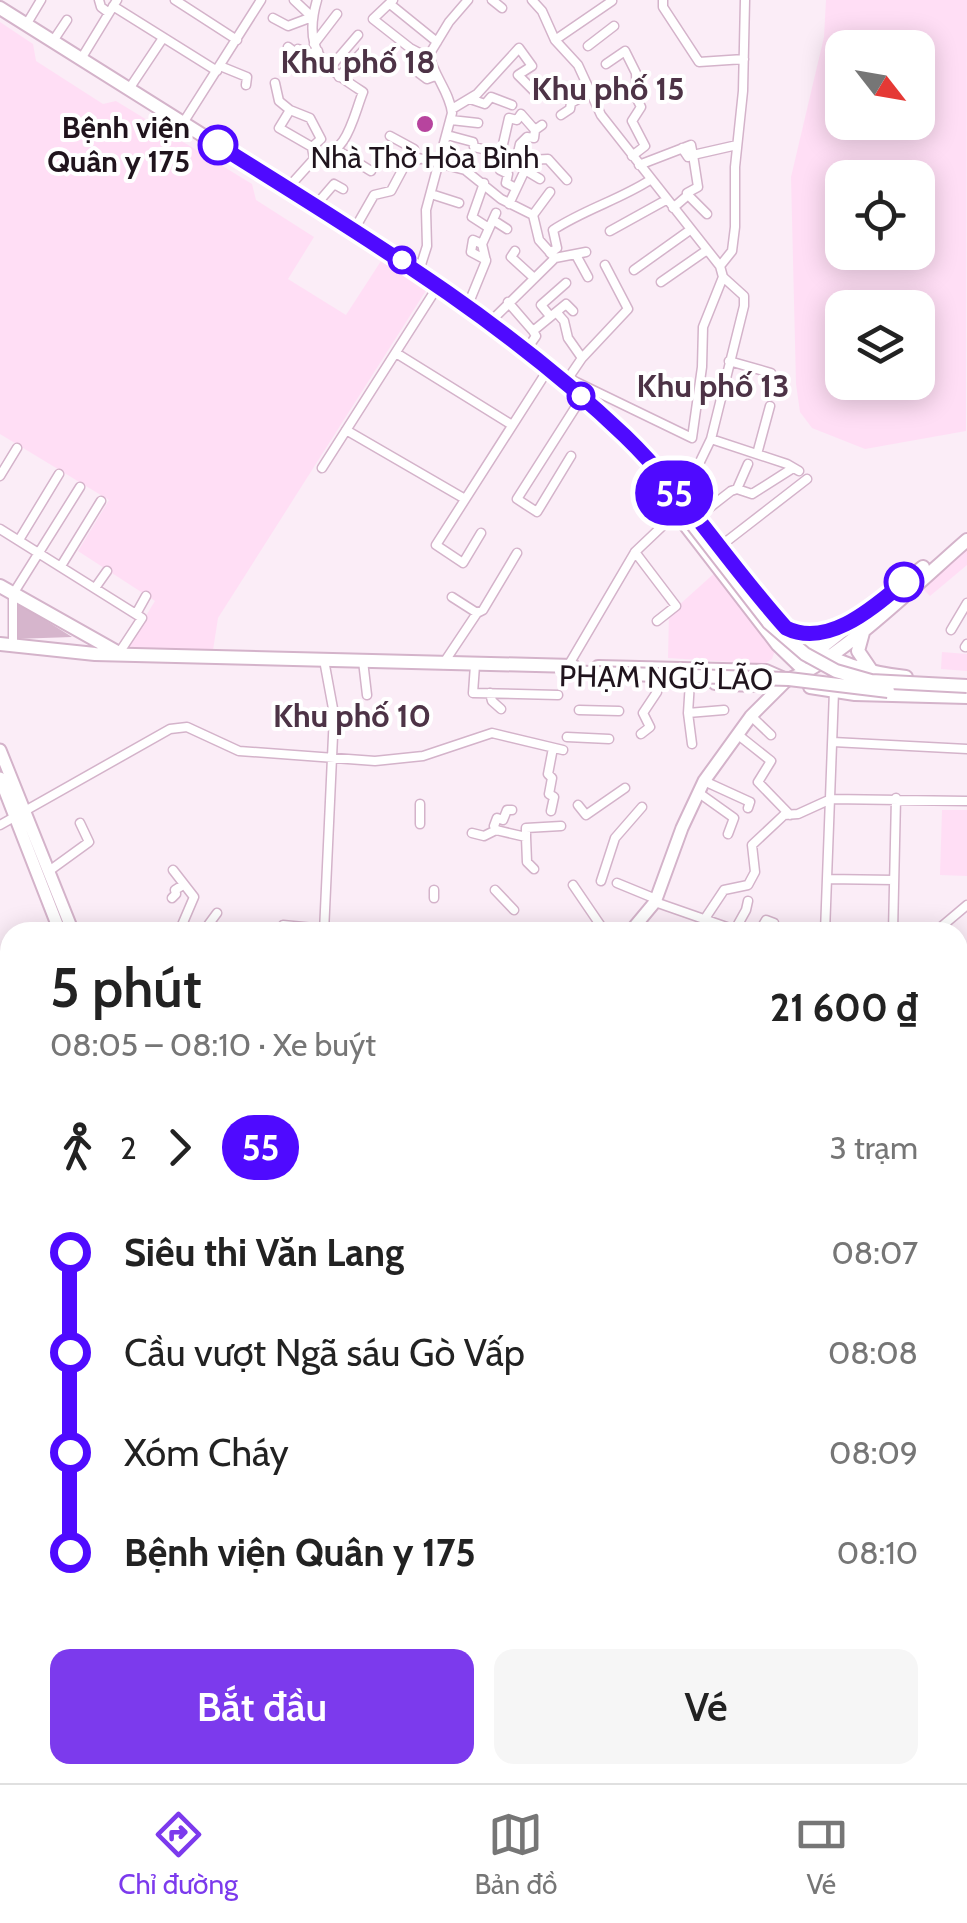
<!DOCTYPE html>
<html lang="vi">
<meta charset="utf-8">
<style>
body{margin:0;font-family:Cabin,sans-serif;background:#f6f6f6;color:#222;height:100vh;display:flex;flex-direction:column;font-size:38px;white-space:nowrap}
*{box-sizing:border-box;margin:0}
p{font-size:32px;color:#767676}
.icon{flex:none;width:55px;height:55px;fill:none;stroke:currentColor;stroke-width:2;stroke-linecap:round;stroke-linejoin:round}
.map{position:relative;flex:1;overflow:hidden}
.sheet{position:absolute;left:0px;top:922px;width:968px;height:862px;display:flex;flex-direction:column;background:#fff;border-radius:30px 30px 0 0;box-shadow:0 5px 25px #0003}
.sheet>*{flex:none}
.badge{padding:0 20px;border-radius:32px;font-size:35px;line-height:65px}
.needle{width:65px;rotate:121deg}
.buttons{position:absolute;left:825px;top:30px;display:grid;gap:20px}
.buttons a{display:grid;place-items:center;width:110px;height:110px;border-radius:20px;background:#fff;box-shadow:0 5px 25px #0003;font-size:50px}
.map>.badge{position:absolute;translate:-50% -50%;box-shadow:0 0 0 5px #fff}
.legs{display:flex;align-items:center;gap:15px;height:110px;padding:0 50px;font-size:32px}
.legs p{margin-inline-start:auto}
.summary{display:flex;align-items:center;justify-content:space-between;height:170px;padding:0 50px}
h1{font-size:55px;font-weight:600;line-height:75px}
.action{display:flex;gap:20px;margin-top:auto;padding:20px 50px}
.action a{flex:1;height:115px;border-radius:20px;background:#7c3aed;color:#fff;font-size:40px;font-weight:600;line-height:115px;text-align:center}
.action a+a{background:#f6f6f6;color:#222}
ul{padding:0 50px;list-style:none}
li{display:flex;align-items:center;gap:35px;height:100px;font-size:38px}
li i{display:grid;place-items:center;width:15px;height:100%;margin:0 12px;background:currentColor}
li i::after{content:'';width:25px;height:25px;margin:-12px;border:8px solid;border-radius:50%;background:#fff}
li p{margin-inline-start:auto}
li:first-child i{background:linear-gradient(#0000 50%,currentColor 0)}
li:last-child i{background:linear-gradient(currentColor 50%,#0000 0)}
.menu{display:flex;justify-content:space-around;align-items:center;height:140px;border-top:2px solid #e0e0e0;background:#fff;font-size:28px;color:#767676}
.menu a{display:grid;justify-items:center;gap:5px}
.menu .active{color:#7c3aed}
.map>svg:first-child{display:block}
</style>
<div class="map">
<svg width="967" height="1783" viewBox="0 0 967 1783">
<rect width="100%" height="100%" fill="#fbedf7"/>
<path fill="#ffdef5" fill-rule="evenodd" d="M826 0H967L966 431 865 449 812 428 800 412 796 384 791 177 824 37ZM842 48H918V122H842ZM842 178H918V252H842ZM842 308H918V382H842Z
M0 22 33 44 36 61 103 104 116 101 252 184 256 200 314 237 288 279 346 315 381 261 427 289 218 618 213 650H125L155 601 78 551 109 500 0 434Z
M967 548V565L930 596 921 587Z
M718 570 776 647 772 659 764 664 668 658 669 614Z
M942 652 967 654V671L941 669Z
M942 810H967V876L940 875Z"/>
<path fill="#d6b5cc" d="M15 601 72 637 14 639Z"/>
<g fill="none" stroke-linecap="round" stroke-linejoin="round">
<defs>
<path id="pedestrian" d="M958 1275 967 1266
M958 1319 967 1311"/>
<path id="minor" d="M99 0 101 7 109 13
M175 0 237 40
M393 0 373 19 410 48 429 58
M492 0 502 8
M532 0 542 11 555 40 578 65 601 115 720 266
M663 0V7L699 62 744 59
M390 4 437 42
M113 6 217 71
M273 18 288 26 312 17 294 0
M26 25 41 0
M555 40 612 1
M53 41 67 20
M314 44 337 14
M588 46 614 26
M288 47 296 53 298 49 306 54 318 51
M81 59 117 0
M606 64 625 51 636 73 637 99 641 107 632 121 645 146 632 156
M220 66 247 77 246 85
M411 67 427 79 435 76
M328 70 358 35
M339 77 363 51
M275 83 279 101 290 110 279 128 312 147 314 159
M129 89 163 38
M470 99 485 104 491 97 512 105
M452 109 477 94 519 48 532 66 518 75 538 95
M290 110 310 118 321 139 312 147
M561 115 570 109 571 103 591 92
M451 120 478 123
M183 123 261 0
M447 135 473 142 474 147 529 160 548 159 567 180
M390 136 414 149 411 156 465 170 501 199 533 215 539 240 555 258
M682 148 688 157 693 155 698 187 687 193 688 195
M337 150 371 171
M501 153 509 118 517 120 521 114 535 130
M517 157 520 144 527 137 534 138 535 130 542 125
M639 165 691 145 693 155 737 145
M500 170 508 174 506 183 516 188
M484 183 472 217 489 228
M287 189 314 159C348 154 352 120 363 92 324 67 302 51 317 0
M431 194 459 203
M509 204 525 170 540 179
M315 206 334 184 343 189
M673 208 688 195 707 214
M533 215 550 192
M493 220 507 229
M354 230 374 195 391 191 406 163 420 159
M610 231 666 200
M482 244 473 240 471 252 486 260
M515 251 511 257 534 278
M550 253 557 248 553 230C585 209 619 200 650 180
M576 255 588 277
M634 270 690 230
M419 271 427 246 426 210 452 113C450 93 434 76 429 55L449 22 468 0
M661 282 707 250
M508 302 533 331
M468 305 486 261 482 244 496 213
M557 313 564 321 568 338 582 358
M550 316 541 305 566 283
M491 321 555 258 586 252
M527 349 536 336 533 331 566 304 573 311
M396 353 512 425
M729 361 771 373
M568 378 692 438 702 367 703 327 723 277
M567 380 582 358 628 309 605 265
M346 430 465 499
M711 439 787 464 799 471
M757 454 770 406
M571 456 537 512 517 499 582 397
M322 468 438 286
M0 476 17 448
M737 489 748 464
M672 491 696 470 711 439 744 306V296L723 277 720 266 732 251 735 227V167L743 91 745 0
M695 519 731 491 737 489 752 494 793 468
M0 529 142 618 119 653
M481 533 463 563 436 545 549 368
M19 540 59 474
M718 548 807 479
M635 552 676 606 657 621
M61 566 101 501
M95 588 107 571
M452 597 477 613
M136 614 146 596
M951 630 967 603
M13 645V594L80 487
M965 647 967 644
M363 661 367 695
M443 664 477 613 483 610 517 553
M475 665 473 693 558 695
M568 666 635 552 675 514
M690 682 688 713 692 744
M490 693 492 701 501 709
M579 710 619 711
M688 713 724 710
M751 716 771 735
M641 734 650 727 643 713 657 692V680
M737 734 771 761 758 782 790 815
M567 737 609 739
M833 742 967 749
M704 781 750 802 748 808
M699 793 734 818 728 834
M578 805 586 815 625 788
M551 811 554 797 549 794 552 778 548 774 553 748
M420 824V804
M0 825 170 729 187 727 239 751 375 761 423 756 492 733 563 750
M496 830 494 826 497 818 503 820 507 810H512
M472 833 484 836 496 830 526 837 527 862 534 869
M526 837V828L561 826
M173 870 194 897 179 932
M49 871 89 842 80 823
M827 879 894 880
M601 881 615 838 642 807
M617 883 656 899
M573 885 605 932
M434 890V898
M495 890 514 910
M172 898 176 894 175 890 183 885
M655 902 741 932
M704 920 724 890 748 885 755 872 752 845 784 815 798 814 831 799 967 801
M736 928 746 910 748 901
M203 932 217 913
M279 932 283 925 324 929
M324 932 334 714 324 660
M759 932 766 920 774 923
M825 932 834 691
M893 932 896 798
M935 932 967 905
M4 958 10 975
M958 991 967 983
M0 1006 10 1002
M0 1095H10
M958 1262 967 1254
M958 1329 967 1321
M958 1386 967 1377
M0 1399 10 1397
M958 1477 967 1489
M958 1517 967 1510
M958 1557 967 1550
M958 1574 967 1586
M958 1606 967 1604
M958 1641 967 1638
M0 1741 10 1739
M958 1744 966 1741
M56 1775 59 1783
M148 1775 150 1783
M572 1775 573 1783
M725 1775 726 1783
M848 1775 849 1783
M946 1775 947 1783
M209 1783 234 1775"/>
<path id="tertiary" d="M958 1667 967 1665
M958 1684 967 1681
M423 1783 465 1775
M468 1783 513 1775"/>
<path id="secondary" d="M0 750 73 932
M0 778 60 932
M630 932 655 902 682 828 704 781 751 716 787 680
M958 1075 967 1067
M958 1086 967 1078
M0 1262 10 1258
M0 1667 10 1664
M0 1676 10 1673
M247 1775 249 1783
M258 1775 260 1783"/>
<path id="primary" d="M0 8C105 74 211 140 316 207 439 284 562 362 657 473
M653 483 778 645 805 671
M720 550C781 622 805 666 906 677
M0 586 117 652
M864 629 858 651 873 673
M791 631 812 634 849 623
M0 644 95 654 573 666
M813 654 923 567
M598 667 766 671 782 678
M715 683C738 684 762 687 784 681 833 667 925 576 967 540
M810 687 855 694 967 697"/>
</defs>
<use href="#pedestrian" stroke="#d4b3ca" stroke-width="10"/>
<use href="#minor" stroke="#d4b3ca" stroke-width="11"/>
<use href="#tertiary" stroke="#d4b3ca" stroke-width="14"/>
<use href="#secondary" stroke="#d4b3ca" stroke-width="15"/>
<use href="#primary" stroke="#d4b3ca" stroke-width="16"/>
<use href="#pedestrian" stroke="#fff" stroke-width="6"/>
<use href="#minor" stroke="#fff" stroke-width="8"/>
<use href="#tertiary" stroke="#fff" stroke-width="10"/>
<use href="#secondary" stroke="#fff" stroke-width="11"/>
<use href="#primary" stroke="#fff" stroke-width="12"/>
<defs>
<path id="primary-bridge" d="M648 467 769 623 805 654 836 671 871 681 967 686
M561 672 789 679 888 691"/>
</defs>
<use href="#primary-bridge" stroke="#d4b3ca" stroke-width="16" stroke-linecap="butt"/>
<use href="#primary-bridge" stroke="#fff" stroke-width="12"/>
</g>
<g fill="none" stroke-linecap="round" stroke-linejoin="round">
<defs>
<path id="line-1" d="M218 145C360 234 503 319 625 436 683 492 731 567 786 628 828 649 875 606 904 582"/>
</defs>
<use href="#line-1" stroke="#fff" stroke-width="22"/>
<use href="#line-1" stroke="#4f0aff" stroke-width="15"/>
</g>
<circle fill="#b7449e" stroke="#fff" stroke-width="4" cx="425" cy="124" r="10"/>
<g fill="#fff" stroke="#4f0aff" stroke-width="5">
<circle cx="218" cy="145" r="18"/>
<circle cx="402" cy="260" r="12"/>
<circle cx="581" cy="396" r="12"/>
<circle cx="904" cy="582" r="18"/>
</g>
<g text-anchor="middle" stroke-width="8" stroke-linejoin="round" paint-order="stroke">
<g font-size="30" font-weight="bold" fill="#20141d" stroke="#fff" text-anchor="end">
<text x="190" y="138">Bệnh viện<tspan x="190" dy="34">Quân y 175</tspan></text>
</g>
<g font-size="30" fill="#20141d" stroke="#fff">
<text x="425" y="168">Nhà Thờ Hòa Bình</text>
</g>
<g font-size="30" fill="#20141d" stroke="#fff">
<text transform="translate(666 678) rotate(1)" y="10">PHẠM NGŨ LÃO</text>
</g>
<g font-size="32" font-weight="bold" fill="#4d3346" stroke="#fff">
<text x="358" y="73">Khu phố 18</text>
<text x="608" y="100">Khu phố 15</text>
<text x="713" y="397">Khu phố 13</text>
<text x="352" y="727">Khu phố 10</text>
</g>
</g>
</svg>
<div class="buttons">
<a><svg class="needle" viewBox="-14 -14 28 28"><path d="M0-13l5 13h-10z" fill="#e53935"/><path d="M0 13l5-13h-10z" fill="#767676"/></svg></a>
<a><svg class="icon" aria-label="locate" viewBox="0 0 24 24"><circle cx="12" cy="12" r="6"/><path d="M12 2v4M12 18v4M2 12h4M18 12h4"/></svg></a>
<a><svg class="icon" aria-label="layers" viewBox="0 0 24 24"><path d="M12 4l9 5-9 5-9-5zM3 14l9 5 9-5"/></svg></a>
</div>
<b class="badge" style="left:674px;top:493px;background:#4f0aff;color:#fff">55</b>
<section class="sheet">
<div class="summary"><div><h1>5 phút</h1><p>08:05 – 08:10 · Xe buýt</p></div><b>21 600 ₫</b></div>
<div class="legs"><svg class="icon" aria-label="walk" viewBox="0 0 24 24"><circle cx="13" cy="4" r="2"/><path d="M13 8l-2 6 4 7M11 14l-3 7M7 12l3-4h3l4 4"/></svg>2<svg class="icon" aria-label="forward" viewBox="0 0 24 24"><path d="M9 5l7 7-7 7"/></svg><b class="badge" style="background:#4f0aff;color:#fff">55</b><p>3 trạm</p></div>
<ul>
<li><i style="color:#4f0aff"></i><b>Siêu thi Văn Lang</b><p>08:07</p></li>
<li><i style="color:#4f0aff"></i><span>Cầu vượt Ngã sáu Gò Vấp</span><p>08:08</p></li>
<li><i style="color:#4f0aff"></i><span>Xóm Cháy</span><p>08:09</p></li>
<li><i style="color:#4f0aff"></i><b>Bệnh viện Quân y 175</b><p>08:10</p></li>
</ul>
<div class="action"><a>Bắt đầu</a><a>Vé</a></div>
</section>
</div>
<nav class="menu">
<a class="active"><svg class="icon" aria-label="directions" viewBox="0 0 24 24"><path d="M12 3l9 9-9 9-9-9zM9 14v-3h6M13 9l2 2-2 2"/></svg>Chỉ đường</a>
<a><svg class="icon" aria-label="map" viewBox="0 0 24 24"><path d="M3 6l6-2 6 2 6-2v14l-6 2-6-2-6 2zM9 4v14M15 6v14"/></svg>Bản đồ</a>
<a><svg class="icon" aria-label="tickets" viewBox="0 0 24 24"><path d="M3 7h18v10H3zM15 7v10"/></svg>Vé</a>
</nav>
